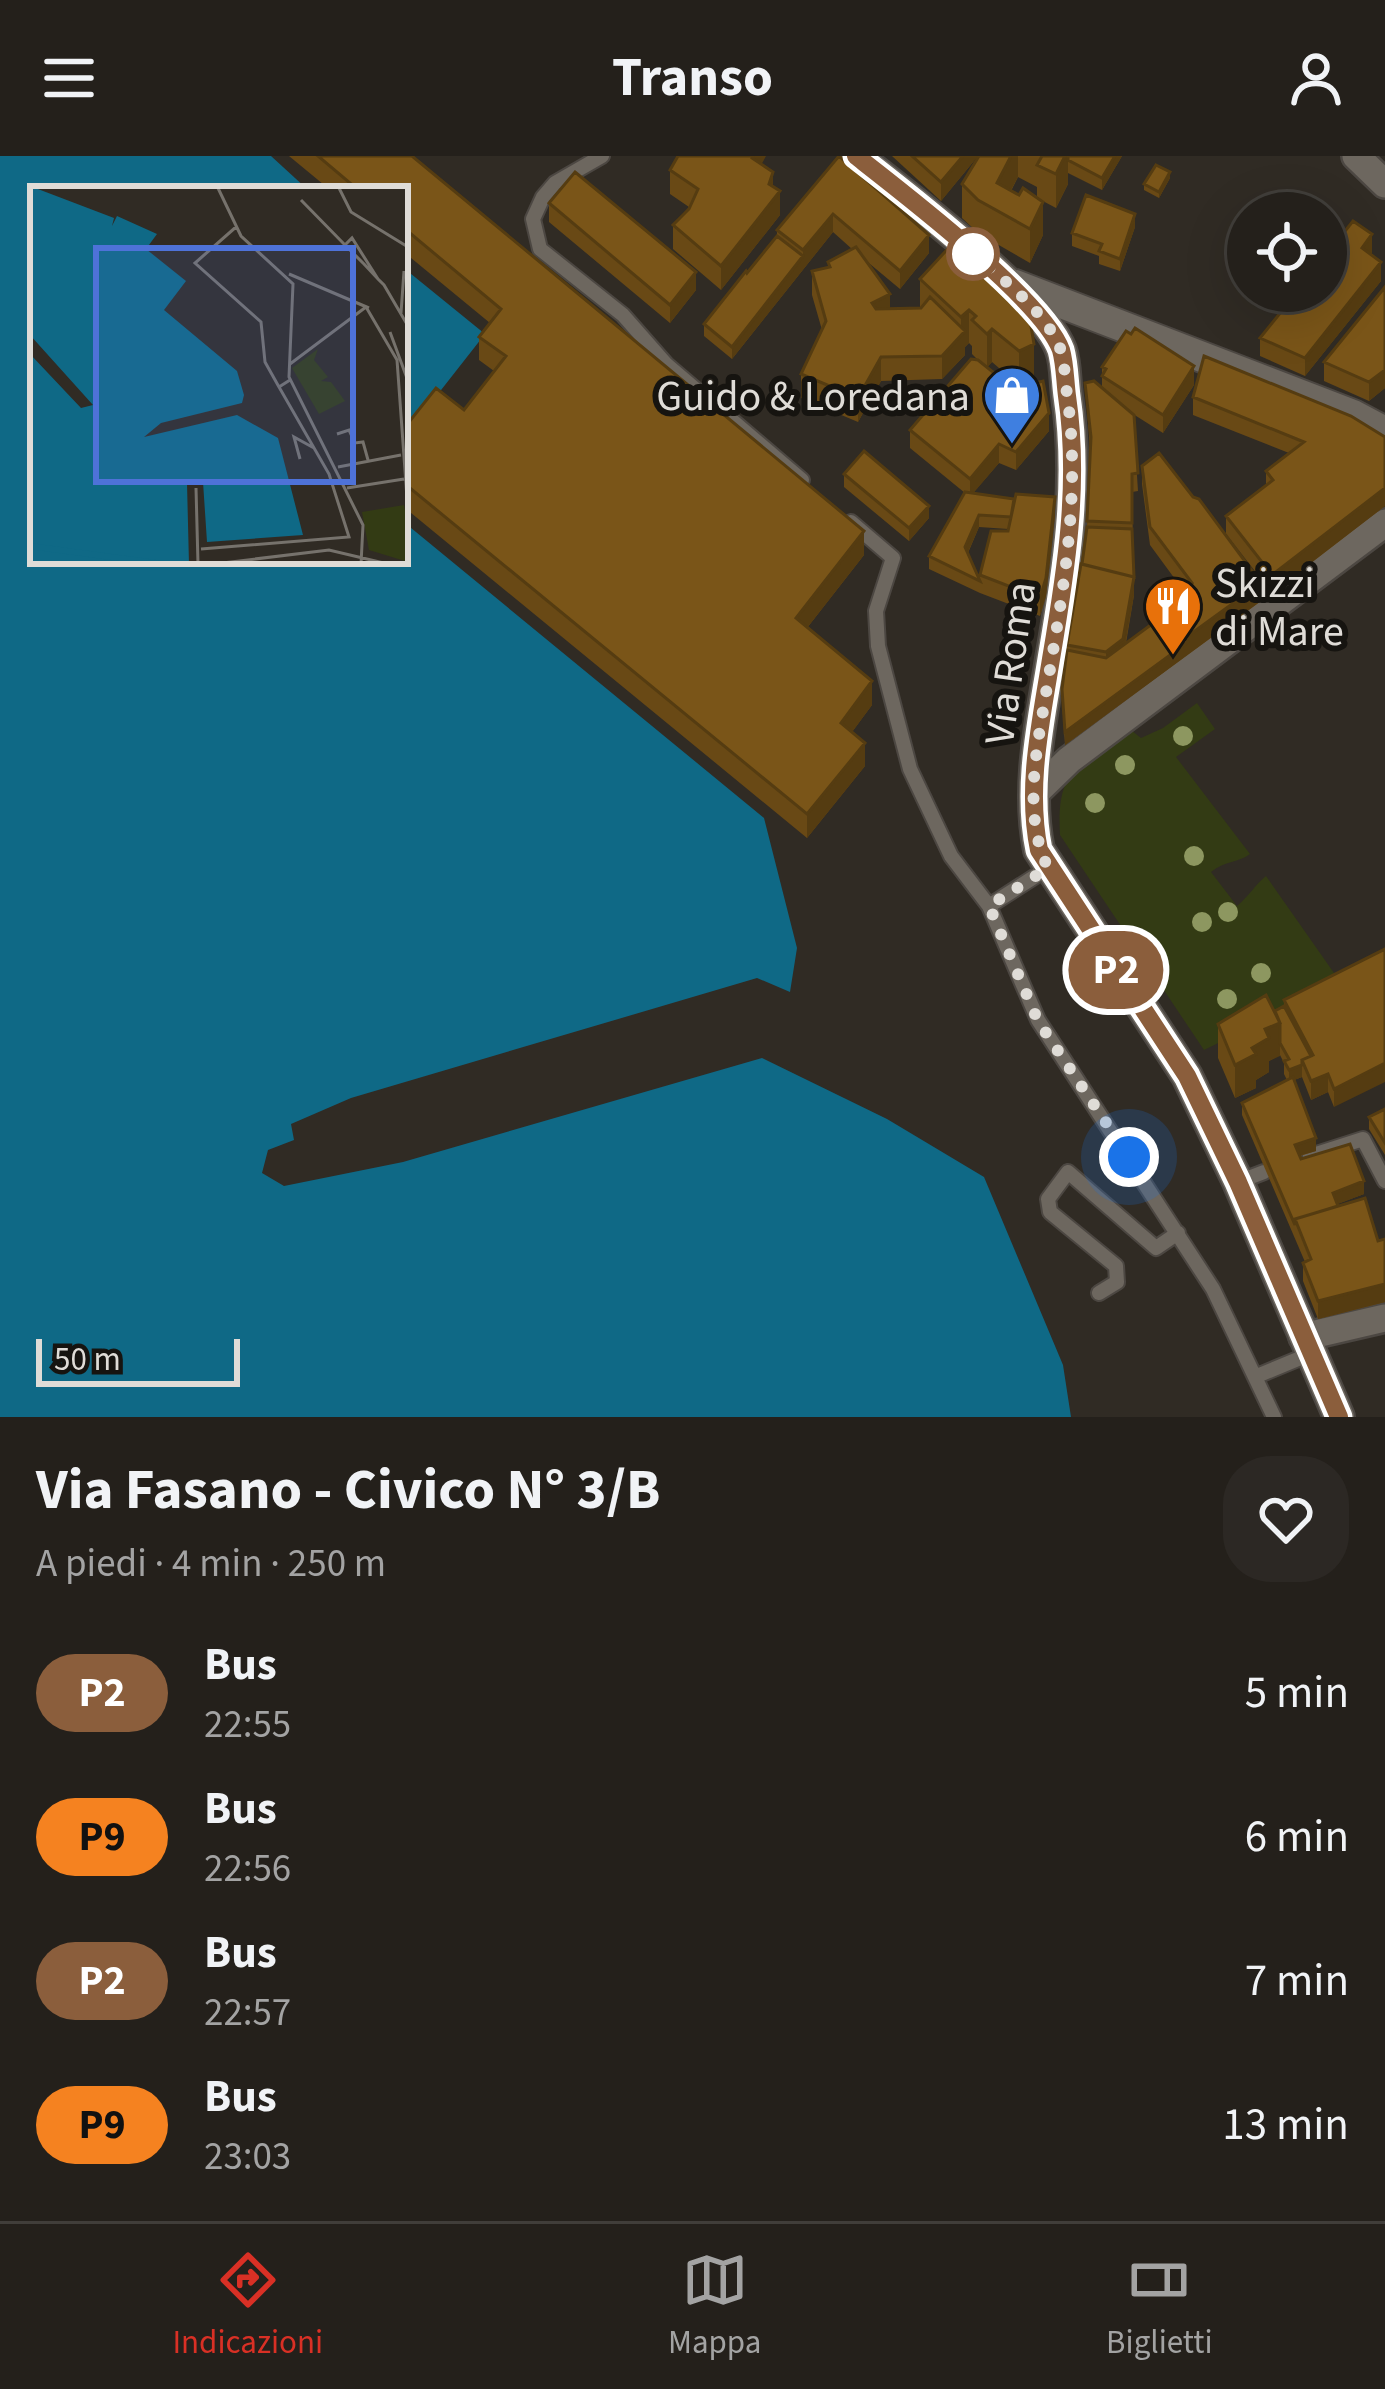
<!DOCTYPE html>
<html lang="it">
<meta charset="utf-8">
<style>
body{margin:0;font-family:"Source Sans 3",sans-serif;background:#2c2824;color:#f1f3f6;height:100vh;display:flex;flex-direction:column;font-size:45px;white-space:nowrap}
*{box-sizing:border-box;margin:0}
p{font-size:39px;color:#a3a3a3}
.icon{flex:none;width:66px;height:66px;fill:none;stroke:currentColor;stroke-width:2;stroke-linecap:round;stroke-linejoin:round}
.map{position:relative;height:1261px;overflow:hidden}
.sheet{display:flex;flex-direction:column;background:#24201b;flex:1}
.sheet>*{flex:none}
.badge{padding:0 24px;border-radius:39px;font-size:42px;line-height:78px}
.controls{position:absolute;left:1227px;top:36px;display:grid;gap:24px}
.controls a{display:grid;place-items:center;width:120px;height:120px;border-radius:50%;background:#24201b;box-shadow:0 12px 48px #0002,0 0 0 3px #413e3a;font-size:60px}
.scale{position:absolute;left:36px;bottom:30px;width:204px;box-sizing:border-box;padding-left:12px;border:6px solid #dfdcd7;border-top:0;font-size:33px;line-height:42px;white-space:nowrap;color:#dfdcd7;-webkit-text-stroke:9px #161410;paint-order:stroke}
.you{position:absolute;width:60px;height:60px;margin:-30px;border:9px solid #fff;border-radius:50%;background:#1a73e8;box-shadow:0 0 0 18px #1a73e833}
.map>.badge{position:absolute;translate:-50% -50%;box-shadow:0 0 0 6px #fff}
.round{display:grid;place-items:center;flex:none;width:126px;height:126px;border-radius:48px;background:#2c2824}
.overview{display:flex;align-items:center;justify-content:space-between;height:204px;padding:0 36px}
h1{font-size:57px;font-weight:700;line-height:90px}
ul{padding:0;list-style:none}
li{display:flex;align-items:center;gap:36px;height:144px;padding:0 36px}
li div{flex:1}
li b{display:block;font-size:45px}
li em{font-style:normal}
li .badge{min-width:132px;font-weight:700;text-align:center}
header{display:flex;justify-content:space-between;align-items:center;height:156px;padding:0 36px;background:#24201b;font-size:54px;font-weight:700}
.dock{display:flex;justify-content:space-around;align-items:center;height:168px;border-top:3px solid #413e3a;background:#24201b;font-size:33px;color:#a3a3a3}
.dock a{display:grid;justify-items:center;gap:6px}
.dock .active{color:#d93025}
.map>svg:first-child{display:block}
</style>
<header><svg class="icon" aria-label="menu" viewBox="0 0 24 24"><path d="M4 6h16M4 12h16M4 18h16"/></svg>Transo<svg class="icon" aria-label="person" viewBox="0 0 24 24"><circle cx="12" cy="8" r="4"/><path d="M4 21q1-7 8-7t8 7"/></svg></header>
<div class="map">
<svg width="1385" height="1261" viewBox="0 0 1385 1261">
<rect width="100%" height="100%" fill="#302b24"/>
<path fill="#333b14" d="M1197 547 1215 573 1176 601 1250 698C1238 707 1224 705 1211 716L1237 750C1249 740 1255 729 1266 720L1341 827 1204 894 1060 679C1056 612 1079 609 1127 571L1141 582 1163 572Z"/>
<path fill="#0f6986" d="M0 0H271L307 33H33V405H405V367L764 662 797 792 790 836 757 822 351 942 291 968 294 984 268 994 262 1017 284 1030 403 1006 762 902 887 963 984 1021 1063 1209 1071 1261H0Z
M405 113 485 178 405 280Z"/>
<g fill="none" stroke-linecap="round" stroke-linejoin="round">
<defs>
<path id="service" d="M602 0 555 27 543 41 533 63 540 93 623 159 666 208 802 324
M851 366 893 402 876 455 878 490 910 613 951 700 989 750
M1048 712 989 750 1038 864 1213 1133 1274 1261
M1310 1000 1363 983 1385 1025
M1238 1026 1264 1016
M1099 1137 1117 1126 1116 1110 1050 1056 1048 1043 1068 1016 1156 1092 1178 1077
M1257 1220 1310 1198"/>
<path id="minor" d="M1356 0 1385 28
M1034 638 1069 604 1385 367
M1303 1181 1385 1162"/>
<path id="tertiary" d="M856 0C903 37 1043 143 1061 194 1066 208 1065 225 1067 240 1080 328 1066 416 1051 503 1041 566 1026 631 1039 694L1187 920 1238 1026 1339 1261
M1015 129 1353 259 1385 276"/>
</defs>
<use href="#service" stroke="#4c4742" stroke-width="18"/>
<use href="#minor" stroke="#4c4742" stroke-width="32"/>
<use href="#tertiary" stroke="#4c4742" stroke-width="34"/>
<use href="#service" stroke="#6d675f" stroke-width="14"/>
<use href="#minor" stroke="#6d675f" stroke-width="27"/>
<use href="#tertiary" stroke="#6d675f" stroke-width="30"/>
</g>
<g fill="#8d9760">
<circle cx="1183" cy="580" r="10"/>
<circle cx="1125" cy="609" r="10"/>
<circle cx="1095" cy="647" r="10"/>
<circle cx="1194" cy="700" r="10"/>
<circle cx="1228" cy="756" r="10"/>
<circle cx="1202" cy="766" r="10"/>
<circle cx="1261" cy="817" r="10"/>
<circle cx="1227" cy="843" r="10"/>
</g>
<path fill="#694915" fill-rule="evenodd" d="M289 0H412L864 399 807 472 872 549 852 576 865 610 807 682 405 352V271L464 254 494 215 479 204V181L490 167 405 97V33H329Z
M839 0 929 97 900 133 864 103 890 153 920 152V123L955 85 1034 222 1023 227 1049 275 1016 314 999 307 973 337 1055 359 1046 440 1040 460 980 437V419L1008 373 979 371 968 397 980 425V437L929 413V400L965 337 910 292V274L978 204 972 198V190L969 187 965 191V199L942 223 881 225 858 266 801 242V218L822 174 812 139V115L828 111V106L852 93 833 76 732 203 704 180V168L747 117 777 80V74ZM992 206 1006 218 999 221 987 211Z
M892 0H978L941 45Z
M979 0H1122L1102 34 1068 17V28L1056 52 1041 44 1043 79 1030 107 978 77 962 62V28ZM1018 21 1037 31V42L1019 39 1011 35Z
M762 9 773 31 780 59 721 134 673 93V69L689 51 670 38V14Z
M1170 22 1159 42 1144 34V28Z
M549 47 696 134 670 167 549 66Z
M1135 71 1120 115 1099 108V100L1072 90V77Z
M1372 97 1371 98 1381 125 1305 220 1260 200V182Z
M1385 131V232L1369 245 1324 225V206Z
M1102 211 1194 229 1163 277 1133 258 1138 335 1132 336 1134 439 1126 487 1171 454 1183 434 1150 389 1142 328V310L1261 445 1065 589 1062 545 1067 489 1087 371 1090 294 1085 227 1102 232Z
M1193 241 1385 281V350L1272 437 1226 378V360L1266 330V315L1289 297 1193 259Z
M844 318 929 362 909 385 844 331Z
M1385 793 1334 951 1328 936 1311 944 1302 921 1294 924 1316 995 1300 1000 1301 1003 1364 1038 1337 1048 1378 1085 1385 1083V1146L1318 1163 1303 1125V1107L1305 1106 1242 959V947L1287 924 1284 918V907L1280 899 1269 905V916L1256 924V932L1235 942 1218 902V868L1275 855 1284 850V844Z
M1385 953V999L1369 973V961Z"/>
<path fill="#553c11" d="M753 0H766L752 26V2Z
M963 0H978L941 45V26Z
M1011 0H1018V21L999 56 997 27Z
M1065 0H1068V28L1056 52V18Z
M1115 0H1122L1102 34V22Z
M773 16V40L780 35V59L721 134V110L769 28Z
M1170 16V22L1159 42V36Z
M1043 46V79L1030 107V73Z
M833 58V76L732 203V191L803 100V94Z
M1135 58V71L1120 115V103Z
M1372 78V97L1362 110V92Z
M929 79V97L900 133V115Z
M1381 106V125L1305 220V202Z
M696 116V134L670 167V149Z
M890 138V162L872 170V147Z
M969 154V187L965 191V199L942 223V200L961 179V161Z
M992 173V206L987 212V178Z
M1034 188V222L1019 228V195Z
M881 201V225L858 266V242Z
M1194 210V229L1163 277V259Z
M1385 214V232L1369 245V226Z
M1049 257V275L1016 314V296Z
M999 288V307L970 341V323Z
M1385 332V350L1272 437V419Z
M1055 341V359L1046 440 1040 460V442Z
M929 350V362L909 385V372Z
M979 359V371L965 403V391Z
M864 375V399L796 486V462Z
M1134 421V439L1123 501 1106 514V496Z
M1261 427V445L1065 589V576L1188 486V480Z
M872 525V549L841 591V567Z
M865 587V610L807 682V658Z
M1280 867V900L1269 905V916L1256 924V932L1235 942V909L1265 873Z
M1385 907V926L1334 951V933Z
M1302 909V921L1289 926V914Z
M1328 918V936L1311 944V925Z
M1316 982V995L1295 1001V989Z
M1364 1025V1038L1333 1050V1037Z
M1385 1128V1146L1318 1163V1145Z"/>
<path fill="#7a5518" stroke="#553c11" stroke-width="3" d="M318 0H412L864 375 796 462 872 525 841 567 865 587 807 658 405 328V271L436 232 464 254 506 200 479 181 501 153 405 73V33H357Z
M678 0H753L752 2 773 16 769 28 780 35 721 110 673 69 689 53 698 33 670 14Z
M839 0 929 79 900 115 833 58 803 94 777 74Z
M912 0H963L941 26Z
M979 0H1011L997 27 1019 39 1023 32 1043 46 1030 73 978 44 962 28Z
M1042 0H1065L1056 18 1037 9Z
M1068 0H1115L1102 22 1068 4Z
M1156 9 1170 16 1159 36 1144 28Z
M575 16 696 116 670 149 549 47Z
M1086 39 1135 58 1120 103 1099 95 1102 88 1072 77Z
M1353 65 1372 78 1362 92 1381 106 1305 202 1260 182 1298 135H1326V99Z
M777 80 803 100 732 191 704 168 746 115 747 117Z
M955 85 1027 147 1034 188 1019 195 992 173 987 178 972 164 976 160 969 154 961 161 920 123Z
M856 91 890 138 872 147 876 153 921 152 930 141 965 175 942 200 881 201 858 242 801 218 826 165 812 115 830 111 828 106Z
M1385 131V214L1369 226 1324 206Z
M1135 172 1194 210 1163 259 1102 220 1106 213 1102 211 1126 175 1131 178Z
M1204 200 1351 260 1385 281V332L1272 419 1226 360 1273 324 1266 315 1304 286 1193 241Z
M971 203 978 204 999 221 1010 216 1027 229 1043 225 1049 257 1016 296 999 288 970 323 910 274Z
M1094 225 1134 259 1138 317 1132 318V367L1087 365 1091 281 1085 227Z
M864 295 929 350 909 372 844 318Z
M1159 297 1193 341 1199 343 1261 427 1188 480 1173 461 1171 448 1173 441 1192 427 1150 371 1142 310Z
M965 336 1014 343 1011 361 979 359 965 391 980 425 929 400Z
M1016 338 1055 341 1046 422 1040 442 980 419 991 375H1008Z
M1087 371 1132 373 1134 421 1082 408Z
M1081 408 1134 421 1123 483 1106 496 1067 489Z
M1171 454 1173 466 1188 486 1065 576 1062 533 1067 494 1106 502Z
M1385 793V907L1334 933 1328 918 1311 925 1302 904 1313 899 1284 844Z
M1266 839 1280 867 1265 873 1269 882 1252 892 1256 898 1235 909 1218 868Z
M1284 850 1311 900 1302 904V909L1289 914 1284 905 1289 903 1280 887V867L1275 855Z
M1293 921 1316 982 1295 989 1301 1003 1350 988 1364 1025 1333 1037 1338 1050 1295 1063V1069L1242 947Z
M1385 953V987L1369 961Z
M1365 1042 1378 1085 1385 1083V1128L1318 1145 1303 1107 1311 1103 1295 1063Z"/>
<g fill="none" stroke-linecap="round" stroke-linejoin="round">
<defs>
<path id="line" d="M856 0C902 36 1043 144 1061 194 1065 208 1065 225 1067 240 1080 328 1066 415 1051 503 1041 566 1026 631 1039 694L1187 920 1238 1026 1339 1261"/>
</defs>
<use href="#line" stroke="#fff" stroke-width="27"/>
<use href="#line" stroke="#8b5e3c" stroke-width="18"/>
<path stroke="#dfdcd7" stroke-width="12" stroke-dasharray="0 21.6" d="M973 98C1003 123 1045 155 1060 192 1065 206 1065 224 1067 238 1082 343 1061 446 1044 549 1035 602 1024 662 1048 712L989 750 1038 865 1129 1001"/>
</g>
<defs>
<symbol id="shop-pin" viewBox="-11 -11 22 30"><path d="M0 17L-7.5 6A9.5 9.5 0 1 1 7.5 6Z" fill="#3f7fe0" stroke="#161410"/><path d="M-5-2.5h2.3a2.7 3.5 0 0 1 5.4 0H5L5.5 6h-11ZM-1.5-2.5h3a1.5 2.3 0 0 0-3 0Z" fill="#fff"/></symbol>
<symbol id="restaurant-pin" viewBox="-11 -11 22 30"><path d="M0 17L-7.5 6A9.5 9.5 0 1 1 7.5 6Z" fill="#e8710a" stroke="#161410"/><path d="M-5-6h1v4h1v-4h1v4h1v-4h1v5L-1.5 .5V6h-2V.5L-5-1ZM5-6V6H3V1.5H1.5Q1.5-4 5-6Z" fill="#fff"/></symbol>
</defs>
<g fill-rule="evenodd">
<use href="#shop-pin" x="979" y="206" width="66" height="90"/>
<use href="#restaurant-pin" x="1140" y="417" width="66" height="90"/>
</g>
<circle fill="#fff" stroke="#8b5e3c" stroke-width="6" cx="973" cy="98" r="24"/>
<g text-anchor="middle" stroke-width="12" stroke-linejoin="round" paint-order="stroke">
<g font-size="42" fill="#dfdcd7" stroke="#161410" text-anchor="end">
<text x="970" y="254">Guido &amp; Loredana</text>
<text x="1215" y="441" text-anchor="start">Skizzi<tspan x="1215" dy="48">di Mare</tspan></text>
</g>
<g font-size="42" fill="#dfdcd7" stroke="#161410">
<text transform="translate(1009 507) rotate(-82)" y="15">Via Roma</text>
</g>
</g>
<g transform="translate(30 30)">
<rect width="378" height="378" fill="#302b24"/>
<path d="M288 163 284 174 298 191 291 195 301 196 315 215 289 228 262 182ZM374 319 378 341V376L339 364 332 326Z" fill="#333b14"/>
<path d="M0 0 84 32 82 40 87 30 127 48 116 63 156 95 134 124 207 185 214 209 212 217 131 237 114 251 207 229 248 252 273 349 177 356 173 296 157 297 159 378H0V168L51 222 63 219 0 149Z" fill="#0f6986"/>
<path fill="none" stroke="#0f6986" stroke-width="6" d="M0 360 133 378"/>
<path fill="none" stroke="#76726c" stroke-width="3" d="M187 0 211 50 263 98 259 191 333 339 331 378M308 0 321 26 378 61M271 14 315 59M206 41 165 77 231 136 235 176 249 201M259 88 339 122M348 93 322 52 315 59 334 78 348 93 354 99 378 140M336 121 367 174 378 326M371 127 374 85M360 146 378 195M260 178 336 121M307 248 319 244 325 257 333 256 338 274M270 273 264 251 284 262M308 281 371 269M166 302 168 378M317 302 374 293M171 363 319 351 299 288 249 201 260 194M184 378 299 364 358 378"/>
<path fill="#4e72d8" fill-opacity="0.15" stroke="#4e72d8" stroke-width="6" d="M66 62H323V296H66Z"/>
<rect width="378" height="378" fill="none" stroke="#dfdcd7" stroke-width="6"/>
</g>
</svg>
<div class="controls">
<a><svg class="icon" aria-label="locate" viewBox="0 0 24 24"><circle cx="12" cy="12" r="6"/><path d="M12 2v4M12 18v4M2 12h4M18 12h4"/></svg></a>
</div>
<div class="scale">50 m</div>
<div class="you" style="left:1129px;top:1001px"></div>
<b class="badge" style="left:1116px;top:814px;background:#8b5e3c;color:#fff">P2</b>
</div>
<section class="sheet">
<div class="overview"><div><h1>Via Fasano - Civico N° 3/B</h1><p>A piedi · 4 min · 250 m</p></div><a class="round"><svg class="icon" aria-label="heart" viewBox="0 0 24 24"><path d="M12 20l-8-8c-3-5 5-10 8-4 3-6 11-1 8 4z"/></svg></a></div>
<ul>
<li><span class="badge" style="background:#8b5e3c;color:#fff">P2</span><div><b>Bus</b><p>22:55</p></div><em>5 min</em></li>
<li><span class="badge" style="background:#f58220;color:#111">P9</span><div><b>Bus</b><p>22:56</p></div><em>6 min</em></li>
<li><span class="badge" style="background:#8b5e3c;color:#fff">P2</span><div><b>Bus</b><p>22:57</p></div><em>7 min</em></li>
<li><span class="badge" style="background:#f58220;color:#111">P9</span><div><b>Bus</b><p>23:03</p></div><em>13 min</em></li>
</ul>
</section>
<nav class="dock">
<a class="active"><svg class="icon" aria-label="directions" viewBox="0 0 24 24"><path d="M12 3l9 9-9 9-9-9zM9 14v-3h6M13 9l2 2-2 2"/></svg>Indicazioni</a>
<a><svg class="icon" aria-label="map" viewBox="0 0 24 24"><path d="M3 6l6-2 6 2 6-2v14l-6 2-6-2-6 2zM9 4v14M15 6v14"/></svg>Mappa</a>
<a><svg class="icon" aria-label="tickets" viewBox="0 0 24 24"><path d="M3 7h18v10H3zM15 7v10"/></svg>Biglietti</a>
</nav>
